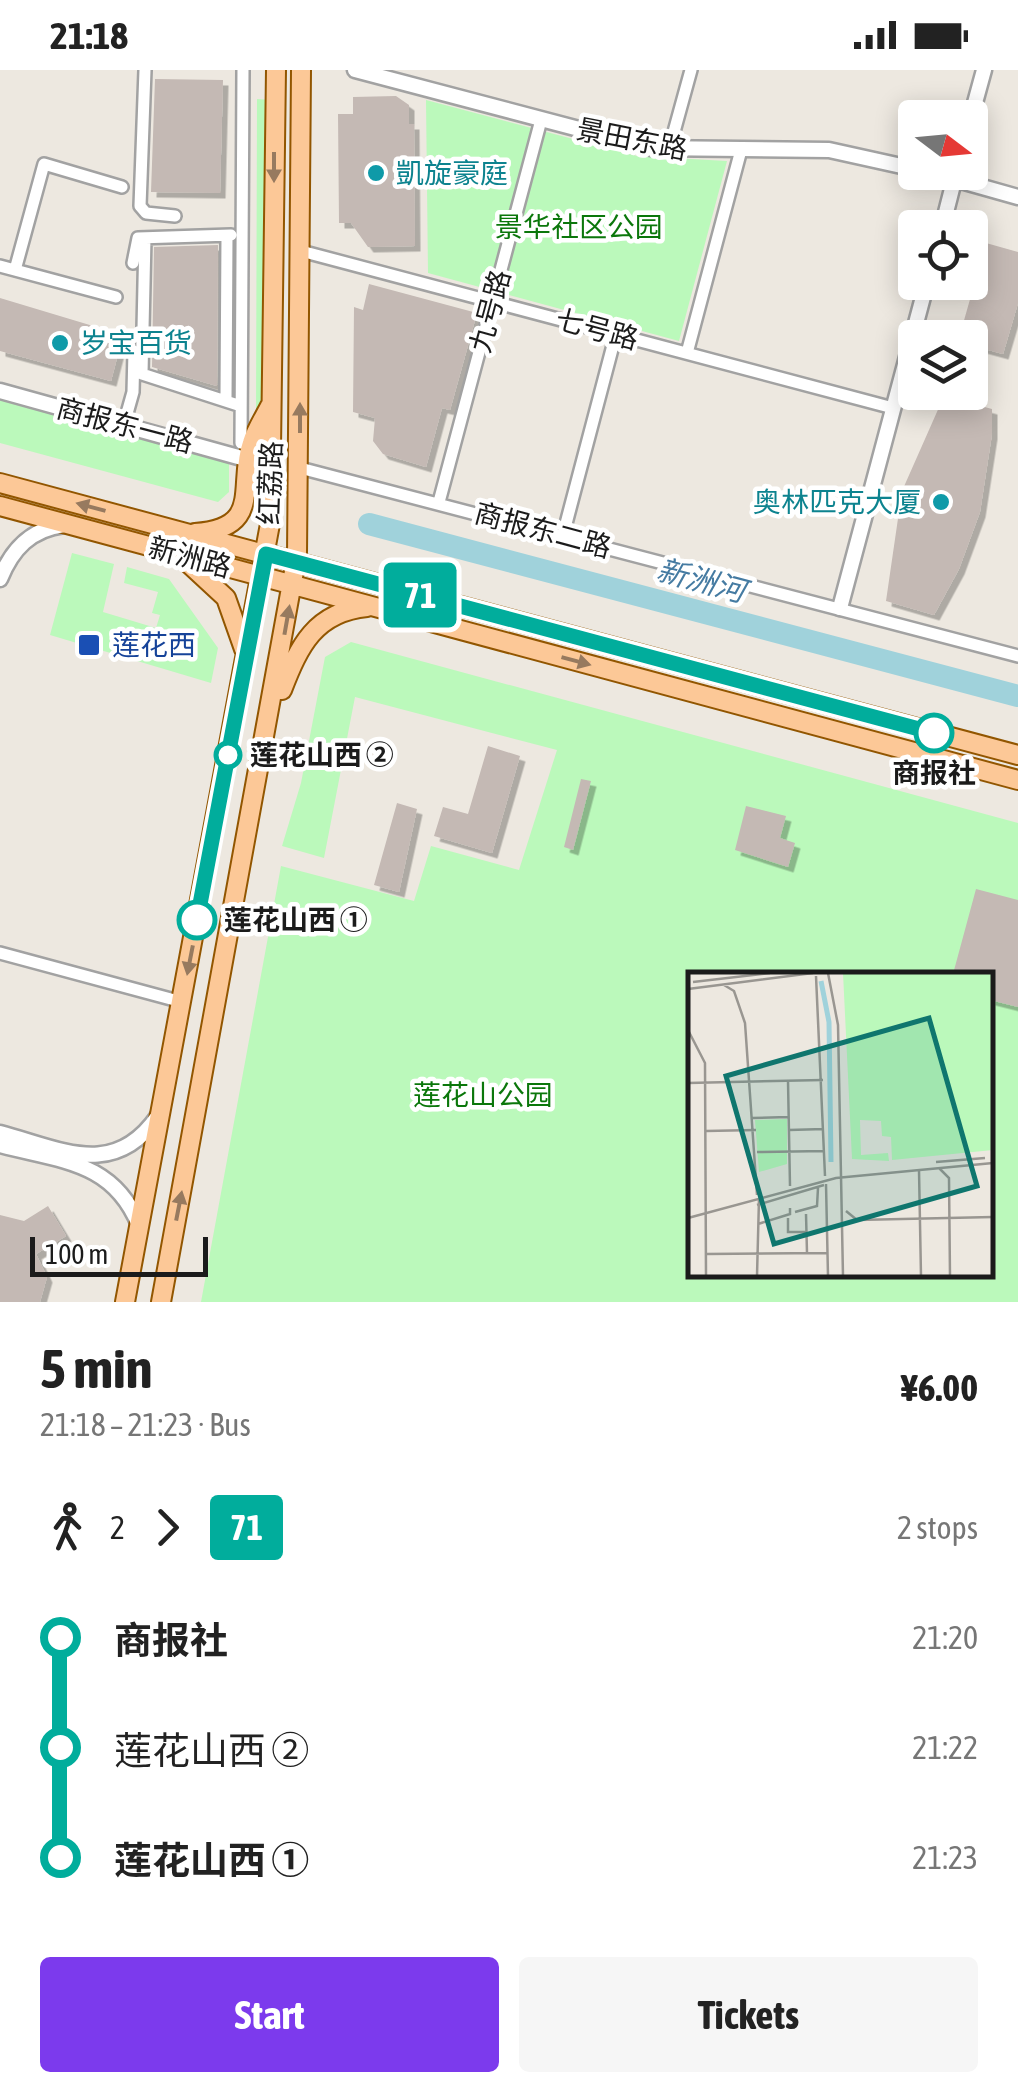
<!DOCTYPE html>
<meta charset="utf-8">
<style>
body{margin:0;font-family:"Asap Condensed","Noto Sans SC",sans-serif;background:#f6f6f6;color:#222;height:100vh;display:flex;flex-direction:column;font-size:38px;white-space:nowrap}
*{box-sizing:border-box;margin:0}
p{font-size:32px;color:#767676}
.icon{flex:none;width:55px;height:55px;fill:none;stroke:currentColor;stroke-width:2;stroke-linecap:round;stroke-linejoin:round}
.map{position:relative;height:1232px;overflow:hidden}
.panel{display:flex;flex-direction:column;background:#fff;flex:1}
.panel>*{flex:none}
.badge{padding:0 20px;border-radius:8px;font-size:35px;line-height:65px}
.needle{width:65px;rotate:106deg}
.buttons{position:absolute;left:898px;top:30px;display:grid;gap:20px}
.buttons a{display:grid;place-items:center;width:90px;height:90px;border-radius:10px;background:#fff;box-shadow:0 5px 25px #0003;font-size:50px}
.scale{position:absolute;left:30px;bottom:25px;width:178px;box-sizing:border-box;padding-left:10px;border:5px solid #1b1b1b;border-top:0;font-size:28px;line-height:35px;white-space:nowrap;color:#1b1b1b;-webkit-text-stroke:8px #fff;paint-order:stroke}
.map>.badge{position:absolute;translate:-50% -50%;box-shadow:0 0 0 5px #fff}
.legs{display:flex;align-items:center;gap:15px;height:110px;padding:0 40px;font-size:32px}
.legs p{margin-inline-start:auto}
.headline{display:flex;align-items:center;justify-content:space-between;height:170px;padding:0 40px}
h1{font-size:55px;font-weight:700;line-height:75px}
.cta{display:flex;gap:20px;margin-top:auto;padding:20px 40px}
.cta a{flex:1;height:115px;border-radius:10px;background:#7c3aed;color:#fff;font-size:40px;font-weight:700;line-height:115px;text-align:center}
.cta a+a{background:#f6f6f6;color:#222}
ul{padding:0 40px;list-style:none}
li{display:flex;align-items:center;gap:35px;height:110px;font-size:38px}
li i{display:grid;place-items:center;width:15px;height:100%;margin:0 12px;background:currentColor}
li i::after{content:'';width:25px;height:25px;margin:-12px;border:8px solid;border-radius:50%;background:#fff}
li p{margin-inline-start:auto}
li:first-child i{background:linear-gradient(#0000 50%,currentColor 0)}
li:last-child i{background:linear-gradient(currentColor 50%,#0000 0)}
.status{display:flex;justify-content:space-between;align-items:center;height:70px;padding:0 50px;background:#fff;direction:ltr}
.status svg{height:28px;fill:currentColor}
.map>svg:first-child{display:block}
</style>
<div class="status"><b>21:18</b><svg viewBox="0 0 49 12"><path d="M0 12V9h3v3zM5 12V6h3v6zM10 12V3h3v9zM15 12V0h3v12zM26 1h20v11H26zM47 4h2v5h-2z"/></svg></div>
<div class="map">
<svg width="1018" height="1232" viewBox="0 0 1018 1232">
<defs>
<filter id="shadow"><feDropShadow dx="5.5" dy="5.5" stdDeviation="0" flood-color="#0004"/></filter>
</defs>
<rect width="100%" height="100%" fill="#ede8e0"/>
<path fill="#bbf9bb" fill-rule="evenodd" d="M257 29 271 30 265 330 256 345Z
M426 30 637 86 727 91 679 271 428 203Z
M0 330 229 392V422L218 432 0 373Z
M72 483 114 494 103 542 156 558 160 545 152 543 158 522 124 513 127 497 169 509 218 578 211 613 50 565Z
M351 572 1018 753V1232H201L281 796 414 831 431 776 519 800 557 680 355 627 324 788 282 776 301 713 325 587ZM690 904H990V1204H690Z"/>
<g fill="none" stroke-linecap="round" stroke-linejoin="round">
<path stroke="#a0d2db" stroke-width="22" d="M369 454 1018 626"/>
</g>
<path fill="#c4b9b4" filter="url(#shadow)" d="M155 9 223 10 220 123 151 122Z
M396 26 409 35V54H414L415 176 368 177 351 153H339L338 44H353V27Z
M986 173 1018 182V233L1003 284 970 275V268H959Z
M218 175 217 316 152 297 154 177Z
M369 214 477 243 450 340 442 338 426 397 383 384 373 371 375 348 353 342 354 237 363 240Z
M0 228 123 265 111 311 0 281Z
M944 326 992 339V364L980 442 959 499 934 545 886 531 902 421Z
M488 676 520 686 492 783 434 766 443 737 468 744Z
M581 709 591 711 573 780 564 777Z
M397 733 417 739 399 822 374 815Z
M746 736 786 746 780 768 795 773 788 797 735 780Z
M976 819 1018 830V937L990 930V904H953Z
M48 1136 66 1166 36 1184 47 1207 40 1232H0V1145L24 1151Z"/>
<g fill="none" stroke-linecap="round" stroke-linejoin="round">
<defs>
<path id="minor" d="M145 0 140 136 146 143 175 146
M243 0 241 373 251 374
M669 80 691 0
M145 168 142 304 241 336
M301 181 893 338
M133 193 138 168 231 165
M0 196 116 227
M15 200 44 94 122 117
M687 283 741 80
M226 328 227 166
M124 354 133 322 134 281
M300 398 1018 586
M439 432 541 50
M563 465 616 264
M0 883 182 932"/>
<path id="tertiary" d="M355 0 651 78 829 80 915 99
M970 51 984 0
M929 102 1018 127
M942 158 956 103
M0 321 249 390
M0 509C12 479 31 459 64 455
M840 538 927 212
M0 1063C61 1079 114 1110 158 1046
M0 1075C60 1091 113 1091 139 1155"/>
<path id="primary" d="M0 413 275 487
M0 436 1018 710
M195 463C264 458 237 416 252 373 256 360 264 348 270 336
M266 484 1018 685
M186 491 226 528 244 579
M282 620C299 576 315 542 367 537
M125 1232 270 454 276 0
M161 1232 297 485 301 0"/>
</defs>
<use href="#minor" stroke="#a2a2a2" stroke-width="16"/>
<use href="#tertiary" stroke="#a2a2a2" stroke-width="19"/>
<use href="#primary" stroke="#925600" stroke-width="22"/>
<use href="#minor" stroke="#fff" stroke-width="11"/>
<use href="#tertiary" stroke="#fff" stroke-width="14"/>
<use href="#primary" stroke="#fcc897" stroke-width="18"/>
</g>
<defs><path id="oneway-solid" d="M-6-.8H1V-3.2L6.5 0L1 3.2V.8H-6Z" transform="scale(2.5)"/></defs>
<g fill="#977a5f">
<use href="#oneway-solid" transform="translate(274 97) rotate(90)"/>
<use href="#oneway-solid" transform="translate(300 348) rotate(-90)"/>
<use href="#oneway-solid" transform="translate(91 437) rotate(-165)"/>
<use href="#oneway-solid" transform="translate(287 550) rotate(-80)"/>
<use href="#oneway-solid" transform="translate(576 591) rotate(15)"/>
<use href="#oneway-solid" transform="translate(190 890) rotate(101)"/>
<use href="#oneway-solid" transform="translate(179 1136) rotate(-79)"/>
</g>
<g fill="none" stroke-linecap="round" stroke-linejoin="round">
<defs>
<path id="line-1" d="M197 850 266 484 934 663"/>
</defs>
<use href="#line-1" stroke="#fff" stroke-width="22"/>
<use href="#line-1" stroke="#01ad9c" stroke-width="15"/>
</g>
<g fill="#0f9aa8" stroke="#fff" stroke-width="4">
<circle cx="376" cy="103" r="10"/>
<circle cx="60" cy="273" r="10"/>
<circle cx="941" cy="432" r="10"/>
</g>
<rect fill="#1a4fb4" stroke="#fff" stroke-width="4" x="77" y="563" width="24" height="24" rx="5"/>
<g fill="#fff" stroke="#01ad9c" stroke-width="5">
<circle cx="934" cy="663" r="18"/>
<circle cx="228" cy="685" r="12"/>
<circle cx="197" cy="850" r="18"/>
</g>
<g text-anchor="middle" stroke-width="9" stroke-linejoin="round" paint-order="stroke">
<g font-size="28" fill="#1b1b1b" stroke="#fff">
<text transform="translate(632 69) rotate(11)" y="10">景田东路</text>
<text transform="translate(490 241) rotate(-75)" y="10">九号路</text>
<text transform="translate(597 259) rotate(15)" y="10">七号路</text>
<text transform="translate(125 355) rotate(15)" y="10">商报东一路</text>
<text transform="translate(270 413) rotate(-88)" y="10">红荔路</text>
<text transform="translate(543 460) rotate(15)" y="10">商报东二路</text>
<text transform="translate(190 487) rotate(15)" y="10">新洲路</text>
</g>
<g font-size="28" fill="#0d838f" stroke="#fff" text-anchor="start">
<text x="396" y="113">凱旋豪庭</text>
<text x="80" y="283">岁宝百货</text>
<text x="921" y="442" text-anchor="end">奥林匹克大厦</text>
</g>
<g font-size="28" fill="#0b770b" stroke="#fff">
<text x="579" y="167">景华社区公园</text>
<text x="483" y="1035">莲花山公园</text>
</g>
<g font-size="28" fill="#164399" stroke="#fff" text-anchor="start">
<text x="112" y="585">莲花西</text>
</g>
<g font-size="28" font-weight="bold" fill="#1b1b1b" stroke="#fff" text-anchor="start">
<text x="250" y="695">莲花山西 ②</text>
<text x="934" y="713" text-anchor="middle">商报社</text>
<text x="224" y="860">莲花山西 ①</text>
</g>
<g font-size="30" font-style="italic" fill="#457ba2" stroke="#fff">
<text transform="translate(701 511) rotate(15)" y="10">新洲河</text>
</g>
</g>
<g transform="translate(688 902)">
<rect width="305" height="305" fill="#ede8e0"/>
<path d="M155 1H305V178L204 188 203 165 194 164 193 149 172 148 173 183 200 181 201 189 164 187ZM99 147V192L71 200 67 148Z" fill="#bbf9bb"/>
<path fill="none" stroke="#a0d2db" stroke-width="5" d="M133 9 141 50 143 190"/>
<path fill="none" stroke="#999691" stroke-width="2.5" d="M140 1 150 53 155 304M128 4 137 204M5 10 82 1M36 13 46 19 57 51 69 223M0 17 125 1M0 58 17 91 18 304M100 109 102 214M0 111 135 108M64 146 100 145M101 158 136 157M18 159 68 158M69 180 136 179M248 190 297 186M251 196 261 206 262 304M231 198 233 304M138 212 140 304M69 233 136 213M158 239 169 248 305 245M107 240 129 234 130 216M118 242 119 281M0 246 148 206 305 191M100 246V260H118M70 252 102 242V236M18 282 139 281M69 304 71 227"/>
<path fill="#0f766e" fill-opacity="0.15" stroke="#0f766e" stroke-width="5" d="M241 46 289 214 86 272 38 104Z"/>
<rect width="305" height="305" fill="none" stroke="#1b1b1b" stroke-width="5"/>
</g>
</svg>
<div class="buttons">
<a><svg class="needle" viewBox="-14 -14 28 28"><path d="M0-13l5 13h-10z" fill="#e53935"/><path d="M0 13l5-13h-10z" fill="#767676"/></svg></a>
<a><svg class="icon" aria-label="locate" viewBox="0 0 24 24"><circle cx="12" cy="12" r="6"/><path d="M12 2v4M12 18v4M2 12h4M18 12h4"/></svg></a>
<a><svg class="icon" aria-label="layers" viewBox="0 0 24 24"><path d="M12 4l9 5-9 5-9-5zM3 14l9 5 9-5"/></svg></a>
</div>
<div class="scale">100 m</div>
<b class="badge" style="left:420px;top:525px;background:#01ad9c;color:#fff">71</b>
</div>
<section class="panel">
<div class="headline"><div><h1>5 min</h1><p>21:18 – 21:23 · Bus</p></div><b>¥6.00</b></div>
<div class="legs"><svg class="icon" aria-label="walk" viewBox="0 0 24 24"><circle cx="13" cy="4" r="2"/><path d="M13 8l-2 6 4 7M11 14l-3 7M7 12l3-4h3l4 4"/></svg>2<svg class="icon" aria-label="forward" viewBox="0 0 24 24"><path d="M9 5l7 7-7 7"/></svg><b class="badge" style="background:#01ad9c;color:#fff">71</b><p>2 stops</p></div>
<ul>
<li><i style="color:#01ad9c"></i><b>商报社</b><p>21:20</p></li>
<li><i style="color:#01ad9c"></i><span>莲花山西 ②</span><p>21:22</p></li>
<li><i style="color:#01ad9c"></i><b>莲花山西 ①</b><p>21:23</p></li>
</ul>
<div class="cta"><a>Start</a><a>Tickets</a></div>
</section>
